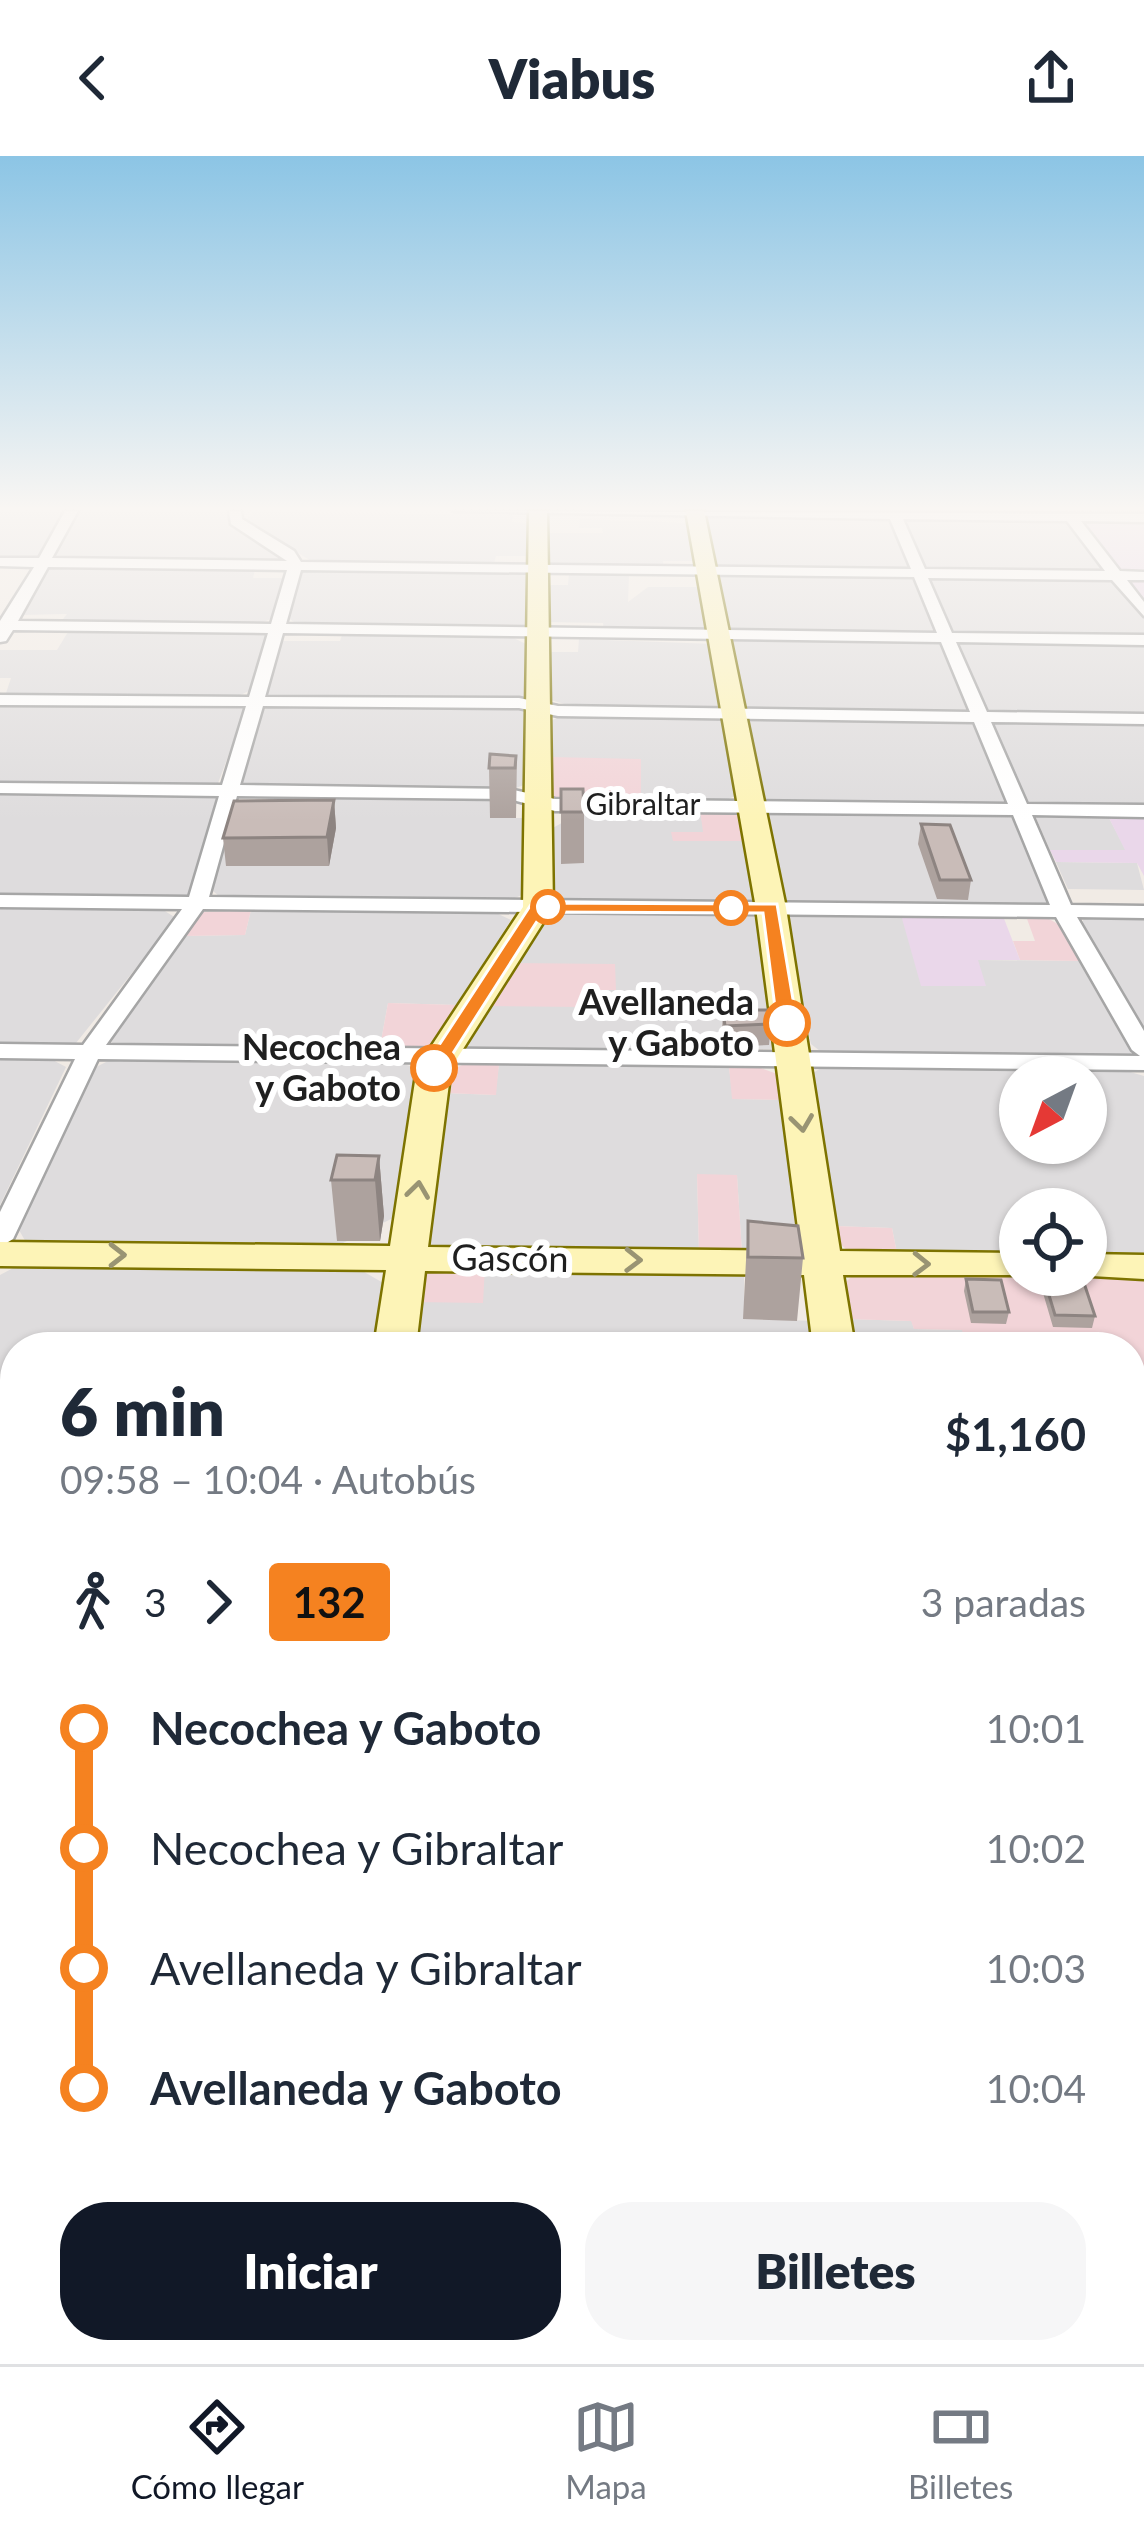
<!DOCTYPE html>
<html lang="es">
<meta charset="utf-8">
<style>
body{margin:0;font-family:Lato,sans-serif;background:#f6f6f7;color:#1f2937;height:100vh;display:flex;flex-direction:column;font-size:45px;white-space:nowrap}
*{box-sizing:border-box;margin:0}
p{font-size:39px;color:#747a83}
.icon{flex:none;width:66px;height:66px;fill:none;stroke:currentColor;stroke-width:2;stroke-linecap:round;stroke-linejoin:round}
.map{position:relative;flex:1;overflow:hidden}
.drawer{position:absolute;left:0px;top:1176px;width:1146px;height:1032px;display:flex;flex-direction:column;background:#fff;border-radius:48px 48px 0 0;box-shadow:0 3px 9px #0004}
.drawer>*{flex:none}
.badge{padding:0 24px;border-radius:9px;font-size:42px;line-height:78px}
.needle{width:78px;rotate:221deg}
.controls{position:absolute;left:999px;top:900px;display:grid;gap:24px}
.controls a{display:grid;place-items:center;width:108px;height:108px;border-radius:50%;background:#fff;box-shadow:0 3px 9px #0004;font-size:60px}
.map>.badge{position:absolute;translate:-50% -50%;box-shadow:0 0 0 6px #fff}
.legs{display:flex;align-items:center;gap:18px;height:132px;padding:0 60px;font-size:39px}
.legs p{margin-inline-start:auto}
.headline{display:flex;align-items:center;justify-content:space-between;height:204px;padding:0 60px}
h1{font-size:66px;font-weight:800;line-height:90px}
.cta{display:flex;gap:24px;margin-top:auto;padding:24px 60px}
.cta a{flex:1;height:138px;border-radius:48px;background:#111827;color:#fff;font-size:48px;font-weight:800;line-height:138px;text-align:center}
.cta a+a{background:#f6f6f7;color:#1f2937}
ul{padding:0 60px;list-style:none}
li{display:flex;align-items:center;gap:42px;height:120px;font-size:45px}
li i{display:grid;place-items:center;width:18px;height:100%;margin:0 15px;background:currentColor}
li i::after{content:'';width:30px;height:30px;margin:-15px;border:9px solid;border-radius:50%;background:#fff}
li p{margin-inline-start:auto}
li:first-child i{background:linear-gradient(#0000 50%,currentColor 0)}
li:last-child i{background:linear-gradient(currentColor 50%,#0000 0)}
header{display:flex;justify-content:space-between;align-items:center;height:156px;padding:0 60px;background:#fff;font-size:54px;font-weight:800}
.tabs{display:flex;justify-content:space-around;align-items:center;height:168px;border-top:3px solid #e0e1e3;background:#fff;font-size:33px;color:#747a83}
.tabs a{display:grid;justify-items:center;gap:6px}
.tabs .current{color:#111827}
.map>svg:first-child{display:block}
</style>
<header><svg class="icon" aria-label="back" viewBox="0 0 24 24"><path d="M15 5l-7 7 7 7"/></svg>Viabus<svg class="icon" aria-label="share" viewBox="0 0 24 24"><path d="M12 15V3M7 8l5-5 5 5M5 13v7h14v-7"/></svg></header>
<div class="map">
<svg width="1144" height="2208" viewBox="0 0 1144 2208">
<rect width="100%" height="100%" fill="#f1ebe5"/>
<path fill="#dedcdd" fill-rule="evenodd" d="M0 355H229V366L286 404H0Z
M1061 355 1144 463V652L775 647 762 643 703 356Z
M255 356 513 359 512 366 534 367 532 400H496L494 407 311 405 246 363Z
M580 363 692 367 698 405H663L664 414 548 410V377H603L602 372H579Z
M57 409 256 410 253 422H283L271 463 257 468 60 467 67 458 21 459 49 413Z
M308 411 531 417 529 469 294 466 288 462 301 414Z
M569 418H629L628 446 648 431H701L711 472 675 479H604L603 467 545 466 546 429H568Z
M71 471 263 476 266 478 251 534 232 543 5 540 11 522H0V494H57Z
M344 473 499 475 528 489 530 540 265 539 279 485H340Z
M579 483 714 488 722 548 719 552 585 554 544 542V496H578Z
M0 546 233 548 246 552 217 630 0 629Z
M276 549 521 552 529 555 526 628 509 635 244 631 239 626 261 555Z
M562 559 723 563 739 638 720 647 641 645 550 601 549 566Z
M0 637 216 642 194 736 188 742H0Z
M279 638 492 641 491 662H523L529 736 510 744 220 741 213 735 231 660Z
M589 652 700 654 704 676 746 685 757 742 747 747 554 745 549 742V674Z
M767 656 1007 659 1015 663 1053 750 785 747 763 660Z
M1042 658H1107L1126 694H1050L1036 662Z
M1056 706 1137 707 1144 734 1068 733Z
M0 751 160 752 176 762 76 887 0 889Z
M251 754 492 755 511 764 457 849 388 847 379 896 120 891 111 886 183 780 245 779Z
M559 756 754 761 760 765 775 893 468 894 459 888 482 850H584V834L511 807 544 760Z
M789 758 901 759 985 830 977 804 1082 805 1135 899 820 895 811 888 783 765Z
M1086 760H1144V872L1082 766Z
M0 902H49L66 911 0 1049Z
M110 904 395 906 418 912 403 1057 329 1094 27 1088 19 1074 96 911Z
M499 908 729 911 733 943 787 944 806 1086 742 1097 737 1020 697 1019 699 1097 430 1090 424 1085 445 937 495 939Z
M824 910 1120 913 1144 920V1102L1086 1101V1053H1020V1099L897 1097 892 1072 833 1070 810 919ZM1020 921H1086V987H1020Z
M17 1110 359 1113 385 1128 375 1191H15V1493H0V1434L10 1406 0 1405V1119Z
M485 1110 744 1114V1163L820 1165 823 1191H409L415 1146Z
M845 1163 912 1165 914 1173 963 1174 967 1191H849Z
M0 1521H15V2182H0Z
M1131 1544H1144V1720L1131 1667Z
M1131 1725H1144V2208H1024L1002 2193H1131Z"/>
<path fill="#f2d4d8" d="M550 601 641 603V645L555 643 548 638Z
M700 654 739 658 746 685H673L671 676H703Z
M251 754 245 779 183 780 203 756Z
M1026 760 1049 763 1063 771 1082 805 1020 804 1013 785H1035Z
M511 807 615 808 616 834H584V851L482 850Z
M388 847 457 849 431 889 414 895 379 896Z
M464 908H499L496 939 445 937 448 916Z
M729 911H758L780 919 787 944 732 943Z
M697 1018 737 1019 742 1097H699Z
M833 1070 892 1072 897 1097 847 1094 836 1084Z
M485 1110 483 1147 415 1146 418 1122 428 1112Z
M856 1116 1144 1117V1519H1131V1191H967L962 1174 914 1173 911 1165 845 1163 842 1130Z"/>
<path fill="#ead7ea" d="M1093 364H1144V443L1085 368Z
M1107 658 1144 659V720L1137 707 1056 706 1050 694H1125Z
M901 759 1003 760 1020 804H978L986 830H921Z"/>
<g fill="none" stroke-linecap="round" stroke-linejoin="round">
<defs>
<path id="street" d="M65 355H78L52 402 287 405 231 368 229 355H241L242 363 294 395 301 406 911 413 890 363 453 355 1144 358V366L1081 365 1120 415 1144 416V424H1127L1144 446V460L1112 424 928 422 952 477 1144 479V489L956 486 987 556 1144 558V568L991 566 1027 648 1144 649V661L1032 659 1071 749 1144 750V762L1077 761 1144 875V914L98 903 13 1083 0 1091V1056L75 903 0 902V888L83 889 182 753 0 751V739L189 741 219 640 0 637V627L222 629 246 550 0 549V539L249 541 268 477 13 474 6 485 0 486V465L34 411 0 410V402H39ZM903 363 1067 365 1105 415 925 413ZM48 411 287 414 271 468 18 465ZM301 414 914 421 937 477 286 468ZM283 477 941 486 970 556 558 550 519 542 265 541ZM263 550 519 552 558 560 974 566 1008 648 555 643 509 633 240 629ZM237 640 509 643 555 655 1013 659 1050 749 209 741ZM203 753 1056 761 1132 894 1140 900 106 889Z
M0 2178 15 2179V2193H267L265 2208H0Z
M945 2193H993L995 2208H947Z"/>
<path id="secondary" d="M529 355H547L553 751 451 912 428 1091 801 1095 756 752 686 355H704L786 752 840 1095 1020 1097V1119H1028H843L855 1191H813L804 1119 425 1115 416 1191H374L386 1114 0 1110V1086L390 1090 417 912 523 751Z
M1086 1098 1144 1099V1123L1074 1119H1086Z
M0 1489H15V1529H0Z
M1131 1508H1144V1548H1131Z"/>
</defs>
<use href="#street" stroke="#a6a6a6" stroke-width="5"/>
<use href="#secondary" stroke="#7d7300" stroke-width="5"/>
<use href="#street" fill="#fff" fill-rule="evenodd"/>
<use href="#secondary" fill="#fdf4b7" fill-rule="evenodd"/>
</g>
<path fill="#ada29e" d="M517 600 516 662H490L489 612Z
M561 633 584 656V707L561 708Z
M334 644 336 672 329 710H226L223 682Z
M921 668 971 724 968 744 937 743 918 688Z
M723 854 771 868 769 889 724 891 722 875Z
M379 1000 384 1060 380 1085H337L331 1024Z
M748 1065 803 1102 797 1165 743 1163Z
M966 1123 1009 1156 1006 1168 971 1167 964 1135Z
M1045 1126 1095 1160 1092 1172 1053 1171 1043 1137Z"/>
<path fill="#8d8481" d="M334 644 336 672 329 710 327 681Z
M379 1000 384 1060 380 1085 375 1024Z"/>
<path fill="#c9bcb8" stroke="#8d8481" stroke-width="3" d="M490 598 516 600 515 612H489Z
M561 633H583L584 656H561Z
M334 644 327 681 223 682 234 645Z
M921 668 950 669 971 724H940Z
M723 854H769L771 868 725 870Z
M337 999 379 1000 375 1024H331Z
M748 1065 798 1070 803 1102 748 1101Z
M966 1123 1001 1124 1009 1156H973Z
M1045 1126 1084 1127 1095 1160 1055 1159Z"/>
<defs><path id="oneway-chevron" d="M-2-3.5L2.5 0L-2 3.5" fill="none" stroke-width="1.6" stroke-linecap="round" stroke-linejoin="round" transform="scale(3)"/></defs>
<g stroke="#999473">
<use href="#oneway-chevron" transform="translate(802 967) rotate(82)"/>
<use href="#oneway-chevron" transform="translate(418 1034) rotate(-82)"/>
<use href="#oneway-chevron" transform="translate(117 1099)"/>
<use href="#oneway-chevron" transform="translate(633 1104) rotate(1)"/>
<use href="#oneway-chevron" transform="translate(921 1108) rotate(1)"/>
</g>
<linearGradient id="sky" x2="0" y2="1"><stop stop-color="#8cc5e5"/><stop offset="0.53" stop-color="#f9f6f3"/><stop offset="1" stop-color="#f9f6f3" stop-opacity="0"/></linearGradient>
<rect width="1144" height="665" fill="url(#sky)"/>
<path fill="#f58220" stroke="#fff" stroke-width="3" d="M532 747 777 748 797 867 787 873 777 867 763 757 543 756 441 916H427L424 912Z"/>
<g fill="#fff" stroke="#f58220" stroke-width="6">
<circle cx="548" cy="751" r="15"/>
<circle cx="731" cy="752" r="15"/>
<circle cx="787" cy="867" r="21"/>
<circle cx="434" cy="912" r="21"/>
</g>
<g text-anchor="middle" stroke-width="12" stroke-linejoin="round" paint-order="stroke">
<g font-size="30" fill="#1f1f1f" stroke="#fff">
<text x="643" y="659">Gibraltar</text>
</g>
<g font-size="36" font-weight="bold" fill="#1f1f1f" stroke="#fff" text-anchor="end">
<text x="754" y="859">Avellaneda<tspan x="754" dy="41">y Gaboto</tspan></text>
<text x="401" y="904">Necochea<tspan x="401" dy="41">y Gaboto</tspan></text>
</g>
<g font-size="36" fill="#1f1f1f" stroke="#fff">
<text transform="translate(510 1102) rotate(1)" y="13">Gascón</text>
</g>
</g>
</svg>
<div class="controls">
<a><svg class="needle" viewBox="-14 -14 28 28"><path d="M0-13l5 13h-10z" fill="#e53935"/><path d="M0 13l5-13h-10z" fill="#747a83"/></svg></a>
<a><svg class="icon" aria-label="locate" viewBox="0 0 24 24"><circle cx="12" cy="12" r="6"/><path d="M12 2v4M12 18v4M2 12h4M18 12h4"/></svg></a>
</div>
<section class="drawer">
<div class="headline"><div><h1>6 min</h1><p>09:58 – 10:04 · Autobús</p></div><b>$1,160</b></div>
<div class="legs"><svg class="icon" aria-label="walk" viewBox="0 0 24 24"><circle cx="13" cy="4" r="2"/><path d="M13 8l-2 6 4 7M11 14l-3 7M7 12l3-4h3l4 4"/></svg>3<svg class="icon" aria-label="forward" viewBox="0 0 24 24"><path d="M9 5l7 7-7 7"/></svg><b class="badge" style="background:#f58220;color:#111">132</b><p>3 paradas</p></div>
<ul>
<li><i style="color:#f58220"></i><b>Necochea y Gaboto</b><p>10:01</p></li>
<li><i style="color:#f58220"></i><span>Necochea y Gibraltar</span><p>10:02</p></li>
<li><i style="color:#f58220"></i><span>Avellaneda y Gibraltar</span><p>10:03</p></li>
<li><i style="color:#f58220"></i><b>Avellaneda y Gaboto</b><p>10:04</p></li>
</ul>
<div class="cta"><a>Iniciar</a><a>Billetes</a></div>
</section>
</div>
<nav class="tabs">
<a class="current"><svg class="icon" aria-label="directions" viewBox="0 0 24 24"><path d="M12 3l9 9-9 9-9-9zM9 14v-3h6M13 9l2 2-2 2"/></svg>Cómo llegar</a>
<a><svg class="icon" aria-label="map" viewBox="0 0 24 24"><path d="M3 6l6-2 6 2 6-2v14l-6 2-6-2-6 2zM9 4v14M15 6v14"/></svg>Mapa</a>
<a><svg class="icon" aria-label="tickets" viewBox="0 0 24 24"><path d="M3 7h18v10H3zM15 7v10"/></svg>Billetes</a>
</nav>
